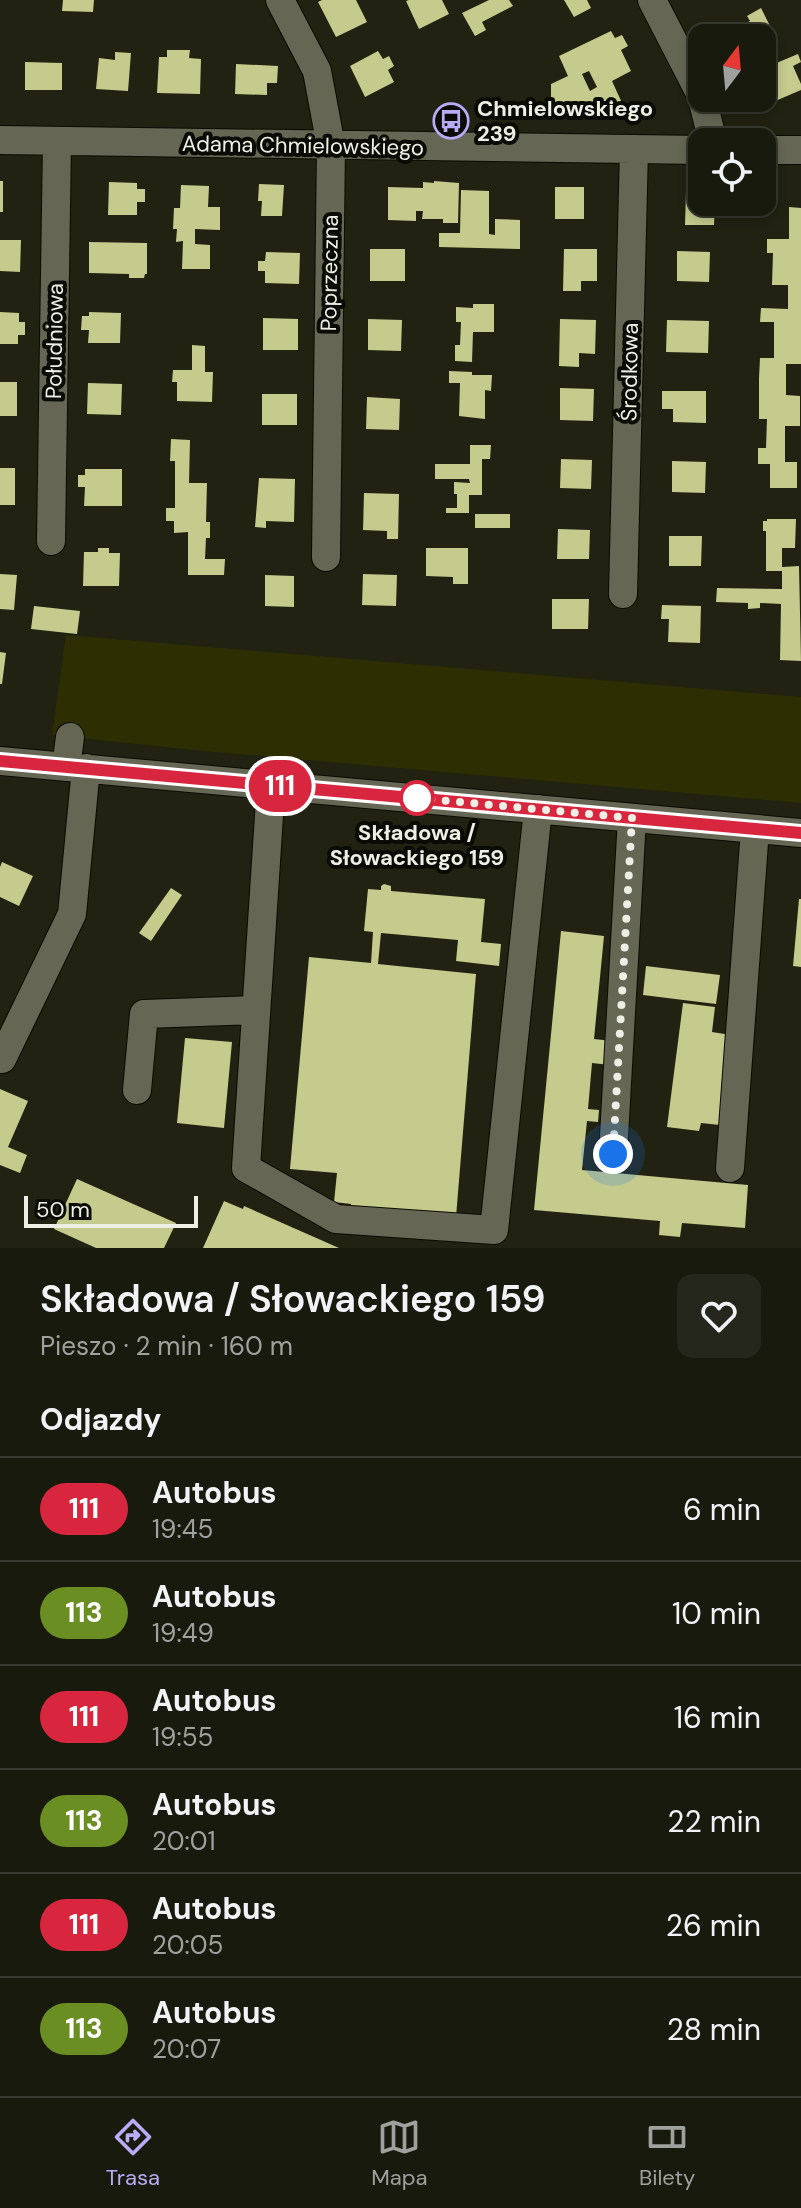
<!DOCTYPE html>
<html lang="pl">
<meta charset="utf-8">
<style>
body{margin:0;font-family:"DM Sans",sans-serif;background:#26271c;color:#f1f3f6;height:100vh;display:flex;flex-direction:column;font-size:30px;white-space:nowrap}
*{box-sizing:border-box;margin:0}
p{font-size:26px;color:#9fa19e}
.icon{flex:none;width:44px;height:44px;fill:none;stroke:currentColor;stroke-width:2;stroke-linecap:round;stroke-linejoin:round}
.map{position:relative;height:1248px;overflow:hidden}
.side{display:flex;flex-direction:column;background:#191a0e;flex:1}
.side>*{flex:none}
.badge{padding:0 16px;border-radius:26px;font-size:28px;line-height:52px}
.needle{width:52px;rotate:16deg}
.buttons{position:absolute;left:688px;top:24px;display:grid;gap:16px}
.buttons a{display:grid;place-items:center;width:88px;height:88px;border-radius:16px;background:#191a0e;box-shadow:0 4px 12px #0003,0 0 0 2px #37382e;font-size:40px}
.scale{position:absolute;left:24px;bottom:20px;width:174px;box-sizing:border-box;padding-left:8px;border:4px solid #edeee4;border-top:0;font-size:22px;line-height:28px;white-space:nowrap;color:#edeee4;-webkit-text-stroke:6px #0a0b05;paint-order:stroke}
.you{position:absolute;width:40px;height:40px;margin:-20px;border:6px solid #fff;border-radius:50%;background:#1a73e8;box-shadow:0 0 0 12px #1a73e833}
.map>.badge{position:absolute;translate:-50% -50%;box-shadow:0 0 0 4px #fff}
h2{padding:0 40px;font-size:30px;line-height:72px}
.round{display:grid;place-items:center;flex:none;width:84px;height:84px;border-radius:16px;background:#26271c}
.headline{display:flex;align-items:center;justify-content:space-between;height:136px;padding:0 40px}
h1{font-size:38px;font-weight:600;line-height:60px}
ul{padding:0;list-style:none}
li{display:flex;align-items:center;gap:24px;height:104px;padding:0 40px;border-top:2px solid #37382e}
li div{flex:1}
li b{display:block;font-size:30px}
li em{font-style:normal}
li .badge{min-width:88px;font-weight:700;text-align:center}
.tabs{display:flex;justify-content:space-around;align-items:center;height:112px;border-top:2px solid #37382e;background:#191a0e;font-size:22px;color:#9fa19e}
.tabs a{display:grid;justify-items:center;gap:4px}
.tabs .selected{color:#b9abf7}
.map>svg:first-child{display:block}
</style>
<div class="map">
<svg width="801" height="1248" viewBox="0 0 801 1248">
<rect width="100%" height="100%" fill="#212212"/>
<path fill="#2d2f02" d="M66 635 801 697V803L204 751 52 735Z"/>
<path fill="#c5cb8c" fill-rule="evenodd" d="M63 0H94L93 12 62 11Z
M322 0H356L367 22 336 37 318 2Z
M409 0H442L449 14 419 29 406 1Z
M489 0H509L513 6 482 22 486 30 475 36 462 13Z
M564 0H587L591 8 574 17Z
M761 8 775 36 766 41 769 48 762 52V38H744L738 27 750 21 747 16Z
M611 31 615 38 622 35 628 46 621 50 631 71 612 81 622 103 618 109 551 108V84L568 76 559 56ZM589 71 597 87 590 91 582 74Z
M167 50H190L189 58 201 59 200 94 157 93 159 57H167Z
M378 51 383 59 389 56 394 66 388 70 394 82 365 97 350 66Z
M115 52 131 53 128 91 96 89 99 58 115 60Z
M798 54 801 62 793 66 801 84V90L773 102 762 74 775 68 774 64Z
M25 62 62 63V90H25Z
M236 64 278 66 277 83H267V95L235 94Z
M0 181H3V212H0Z
M434 181 459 183 458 223H443V219H422L423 211H416V221L388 220V187L423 188V182L434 183Z
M109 182 137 183V189H145V202H137V215H108Z
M259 184 284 185 282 216H261L262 201H258Z
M181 185 209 186 208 207H220V230L195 229V244L210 245V269H182L183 241 176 242 177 229H173L174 208H180Z
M555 187H584V219H555Z
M461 190 489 191V234L495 235V219L520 220V249L439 247V233H460Z
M686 191 702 192V202H715L714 225H685Z
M789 207 801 208V364H786V395L800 396V426H785V462H797V488H770V464H758V448H766L767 419H759V378L760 358H774V322H760L761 308 788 309V285H772L773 253H767V239H789Z
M0 240H21L20 272 0 271Z
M89 242 147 243V274H145L144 278H129V274L89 273Z
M370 249H405V281H370Z
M564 249H597V281H581V291H563Z
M677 251 710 252 709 282 677 281Z
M266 252 300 253 299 284 265 283V271H258V261H265Z
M473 304H494V332H473L472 362 455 361V345H460L461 322H456V307L473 308Z
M0 312 19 313V322H25V335H18V344H0Z
M89 312 121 313 120 343H88L89 330H81L82 316H89Z
M263 318 298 319V350H263Z
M368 319 402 320 401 351 368 350Z
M560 319 596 320 595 354 579 353V367L559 366Z
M667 320 709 321 708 353 666 352Z
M192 345 205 346V372H213L212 402 177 401V382H172L173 370H192Z
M449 371 472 372V375H492L491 391 485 390V419L459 416 460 383H449Z
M0 382H17V416H0Z
M88 383 122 384 121 415 87 414Z
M560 388 594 389 593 421 560 420Z
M662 391H706V423L673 422V409H662Z
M262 394H297V425H262Z
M367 397 400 399 399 430 366 429Z
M171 439 190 440 189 483H207L206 522H210V538H206L205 559H225L224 575H188V532L174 533V521H166V508H175V461H170Z
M470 445H491L490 459H482V495H469V513H446V508H457V494H454V482L470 483 469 479H435V464H470Z
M561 459 592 460 591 489 560 488Z
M672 461 706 462 705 493 672 492Z
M0 468H15V505H0Z
M85 469H122V506H84L85 487H78V475H85Z
M259 478 295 479 294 522 266 521V528L255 527Z
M364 493 399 494 398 539H387V531L363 530Z
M475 514H510V528H475Z
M767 519H796L795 548H782V567L799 566 801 661 780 660 781 604 760 603V608L748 609V603L716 602 717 588 782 589V571H766V531H763V521H767Z
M558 529 590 530 589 559H557Z
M669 536H702L701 566H669Z
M98 548H109V553H120L119 586H83L84 552H98Z
M426 548H468V584H453V577L426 576Z
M0 574 17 575 14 610 0 609Z
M363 574 397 575 396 606 362 605Z
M265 575 294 576V607L265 606Z
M552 599H589L588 629H552Z
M662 605 701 606 700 643 668 642 669 619H661Z
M34 606 80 611 77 634 31 629Z
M0 652 6 653 2 684H0Z
M2 862 33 876 19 906 0 897V867Z
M384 884 391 886V891L485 899 481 942 501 944 499 966 456 961 458 940 381 933 378 964 476 974 456 1217 350 1208 351 1204 334 1202 337 1173 290 1169 309 957 371 963 373 932 364 931 368 889 381 890V886Z
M171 888 182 895 151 941 139 933Z
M799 899H801V967L793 966Z
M561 931 604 936 594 1039 612 1041 610 1065 592 1063 588 1109 599 1110 598 1122 587 1121 582 1170 748 1185 745 1228 682 1223 680 1237 659 1235 660 1221 534 1210Z
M646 966 720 975 716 1004 643 995Z
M683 1003 715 1007 712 1032 731 1035 720 1125 701 1123 699 1131 667 1127Z
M185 1038 232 1042 224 1128 177 1123Z
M0 1089 28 1101 8 1147 27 1155 20 1173 0 1165Z
M77 1179 176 1223 164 1248H96L54 1229Z
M224 1201 243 1209 244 1206 339 1248H203Z"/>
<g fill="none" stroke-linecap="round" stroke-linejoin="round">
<defs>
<path id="minor" d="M280 0 317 71 331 146 326 557
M652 0 702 97
M702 98 713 142
M0 140 702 150
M762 150H801
M51 541 57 141
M623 594 634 149
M0 761 801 833
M66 767 70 737
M271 785 246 1168 336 1219 494 1230 538 809
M2 1059 72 914 86 768
M137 1090 144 1014 256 1010
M613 1154 632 818
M730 1168 755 829"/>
</defs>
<use href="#minor" stroke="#0b0b01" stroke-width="30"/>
<use href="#minor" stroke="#656754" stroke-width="28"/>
</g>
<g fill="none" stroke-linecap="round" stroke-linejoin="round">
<defs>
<path id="line" d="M0 761 801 833"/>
</defs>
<use href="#line" stroke="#fff" stroke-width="18"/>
<use href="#line" stroke="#d7263d" stroke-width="12"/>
<path stroke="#edeee4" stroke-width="8" stroke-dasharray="0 14.4" d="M417 798 632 818 613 1154"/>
</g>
<defs>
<symbol id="bus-ring" viewBox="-11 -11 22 22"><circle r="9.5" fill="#0a0b05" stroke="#b9abf7" stroke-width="1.5"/><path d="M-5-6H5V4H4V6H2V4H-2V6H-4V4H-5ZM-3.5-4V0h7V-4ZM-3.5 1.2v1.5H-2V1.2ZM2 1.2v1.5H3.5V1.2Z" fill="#b9abf7"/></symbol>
</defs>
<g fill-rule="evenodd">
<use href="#bus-ring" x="431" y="101" width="40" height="40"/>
</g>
<circle fill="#fff" stroke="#d7263d" stroke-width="4" cx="417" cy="798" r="16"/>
<g text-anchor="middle" stroke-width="8" stroke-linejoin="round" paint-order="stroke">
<g font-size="22" font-weight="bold" fill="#edeee4" stroke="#0a0b05" text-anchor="start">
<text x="477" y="116">Chmielowskiego<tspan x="477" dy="25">239</tspan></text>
</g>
<g font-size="22" fill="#edeee4" stroke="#0a0b05">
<text transform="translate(303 145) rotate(1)" y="8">Adama Chmielowskiego</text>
<text transform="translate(329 273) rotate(-89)" y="8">Poprzeczna</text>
<text transform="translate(54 341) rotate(-89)" y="8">Południowa</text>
<text transform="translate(629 372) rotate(-89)" y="8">Środkowa</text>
</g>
<g font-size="22" font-weight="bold" fill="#edeee4" stroke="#0a0b05">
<text x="417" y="840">Składowa /<tspan x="417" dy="25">Słowackiego 159</tspan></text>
</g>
</g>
</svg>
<div class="buttons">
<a><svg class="needle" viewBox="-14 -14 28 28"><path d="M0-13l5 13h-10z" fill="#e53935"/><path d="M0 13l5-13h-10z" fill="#9fa19e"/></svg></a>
<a><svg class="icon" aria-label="locate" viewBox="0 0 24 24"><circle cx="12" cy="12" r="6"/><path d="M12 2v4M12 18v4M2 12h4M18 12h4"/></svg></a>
</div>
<div class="scale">50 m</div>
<div class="you" style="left:613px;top:1154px"></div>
<b class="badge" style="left:280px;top:786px;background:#d7263d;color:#fff">111</b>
</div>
<section class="side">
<div class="headline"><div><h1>Składowa / Słowackiego 159</h1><p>Pieszo · 2 min · 160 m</p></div><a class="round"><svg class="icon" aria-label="heart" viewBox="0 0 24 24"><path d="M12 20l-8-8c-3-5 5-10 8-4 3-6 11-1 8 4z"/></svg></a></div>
<h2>Odjazdy</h2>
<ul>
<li><span class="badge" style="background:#d7263d;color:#fff">111</span><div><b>Autobus</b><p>19:45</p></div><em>6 min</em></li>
<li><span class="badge" style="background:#6b8e23;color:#fff">113</span><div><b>Autobus</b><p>19:49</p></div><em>10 min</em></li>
<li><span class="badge" style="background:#d7263d;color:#fff">111</span><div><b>Autobus</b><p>19:55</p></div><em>16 min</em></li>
<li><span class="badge" style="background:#6b8e23;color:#fff">113</span><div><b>Autobus</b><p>20:01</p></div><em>22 min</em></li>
<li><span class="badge" style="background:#d7263d;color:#fff">111</span><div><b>Autobus</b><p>20:05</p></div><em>26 min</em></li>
<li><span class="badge" style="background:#6b8e23;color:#fff">113</span><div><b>Autobus</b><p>20:07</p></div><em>28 min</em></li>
</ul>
</section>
<nav class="tabs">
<a class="selected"><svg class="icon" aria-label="directions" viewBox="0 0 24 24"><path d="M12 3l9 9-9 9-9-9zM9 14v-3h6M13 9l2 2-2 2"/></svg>Trasa</a>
<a><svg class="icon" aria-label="map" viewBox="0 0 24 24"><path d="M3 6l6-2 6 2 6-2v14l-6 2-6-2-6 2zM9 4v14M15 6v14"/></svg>Mapa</a>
<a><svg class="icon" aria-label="tickets" viewBox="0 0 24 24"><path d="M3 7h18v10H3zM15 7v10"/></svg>Bilety</a>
</nav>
